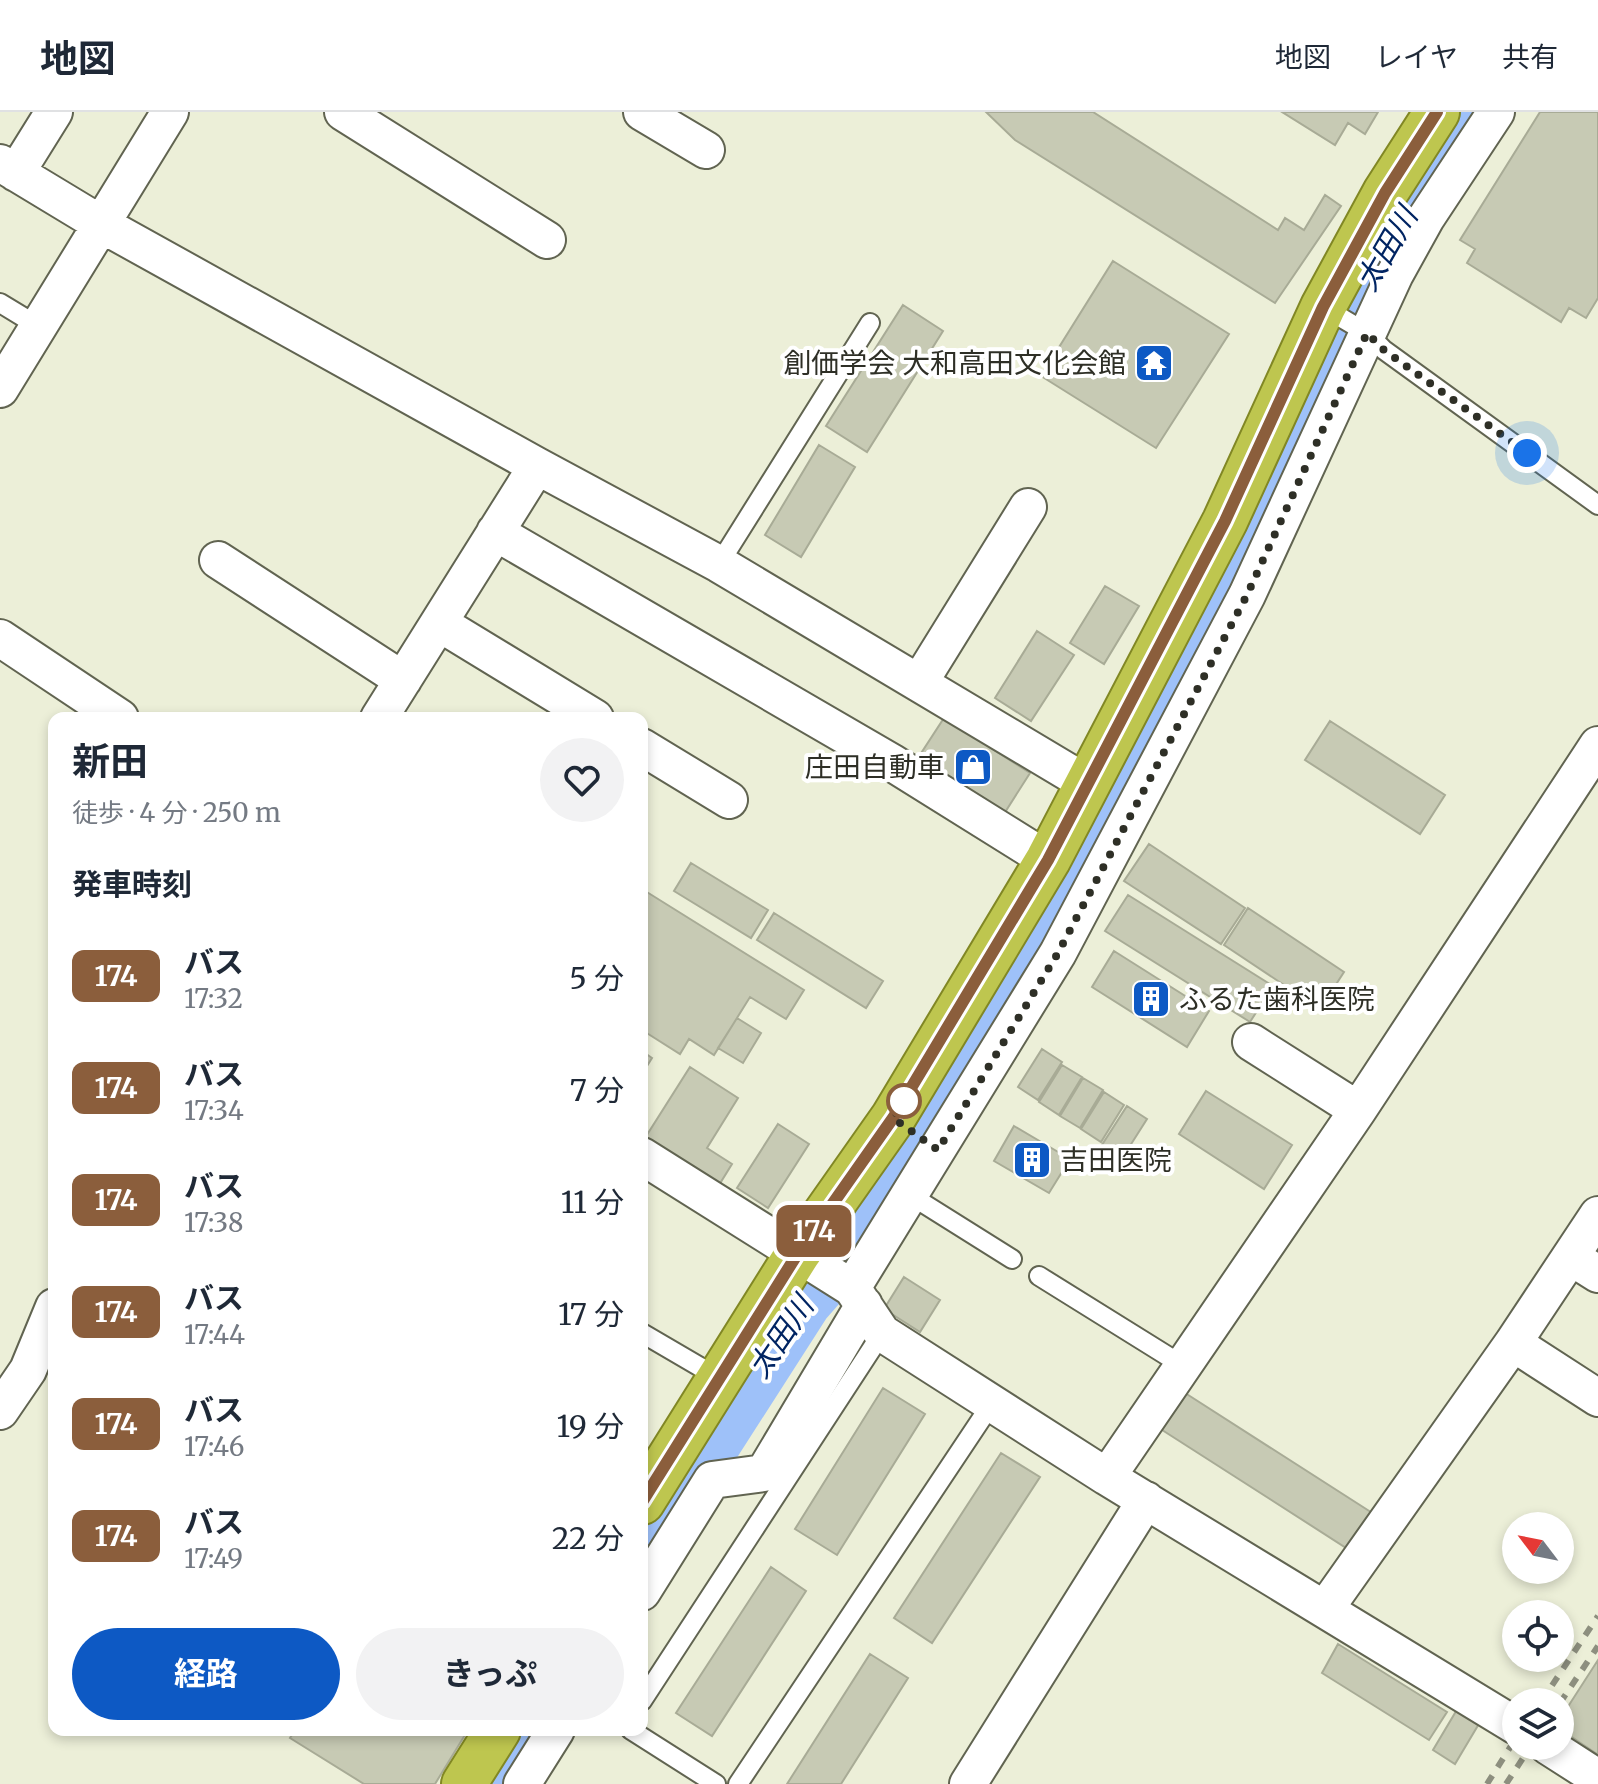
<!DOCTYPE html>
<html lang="ja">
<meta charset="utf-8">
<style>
body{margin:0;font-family:Merriweather,"Noto Sans JP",serif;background:#f2f2f3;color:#1f2937;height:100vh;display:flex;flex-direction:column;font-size:30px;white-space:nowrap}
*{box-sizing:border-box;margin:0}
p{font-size:26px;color:#747a83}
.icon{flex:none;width:44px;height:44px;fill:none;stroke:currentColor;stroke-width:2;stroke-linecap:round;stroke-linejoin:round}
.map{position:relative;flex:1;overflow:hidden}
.sheet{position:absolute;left:48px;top:600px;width:600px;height:1024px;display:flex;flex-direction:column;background:#fff;border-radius:16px;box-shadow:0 4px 12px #0003}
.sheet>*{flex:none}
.badge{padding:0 16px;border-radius:12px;font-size:28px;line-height:52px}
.needle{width:52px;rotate:302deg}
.buttons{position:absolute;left:1502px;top:1400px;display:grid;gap:16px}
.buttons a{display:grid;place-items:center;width:72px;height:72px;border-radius:50%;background:#fff;box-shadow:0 4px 12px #0003;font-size:40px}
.you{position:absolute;width:40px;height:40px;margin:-20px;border:6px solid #fff;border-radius:50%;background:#1a73e8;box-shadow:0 0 0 12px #1a73e833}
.map>.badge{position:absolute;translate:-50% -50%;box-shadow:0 0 0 4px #fff}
h2{padding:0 24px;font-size:30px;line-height:72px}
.round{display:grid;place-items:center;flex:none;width:84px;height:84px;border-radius:42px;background:#f2f2f3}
.overview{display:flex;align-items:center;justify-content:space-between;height:136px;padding:0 24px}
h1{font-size:38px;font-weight:700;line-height:60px}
.button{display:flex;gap:16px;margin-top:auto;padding:16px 24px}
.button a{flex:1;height:92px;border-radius:48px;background:#0d59c4;color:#fff;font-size:32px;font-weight:700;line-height:92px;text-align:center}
.button a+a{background:#f2f2f3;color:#1f2937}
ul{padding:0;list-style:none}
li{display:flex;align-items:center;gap:24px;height:112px;padding:0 24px}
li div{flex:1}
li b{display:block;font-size:30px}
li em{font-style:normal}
li .badge{min-width:88px;font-weight:700;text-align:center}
header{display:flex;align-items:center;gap:48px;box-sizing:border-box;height:112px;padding:0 40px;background:#fff;border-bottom:2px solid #e0e1e3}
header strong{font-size:38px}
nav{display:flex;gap:44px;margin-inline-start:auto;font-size:28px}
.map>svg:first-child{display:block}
</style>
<header>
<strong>地図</strong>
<nav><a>地図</a><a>レイヤ</a><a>共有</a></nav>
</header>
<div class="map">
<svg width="1598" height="1672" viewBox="0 0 1598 1672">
<rect width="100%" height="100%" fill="#ecefd8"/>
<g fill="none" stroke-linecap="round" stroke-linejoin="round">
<path stroke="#9ec1f9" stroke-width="58" d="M642 1440 803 1189 862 1122 1052 800 1370 161 1470 0
M496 1672 529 1618"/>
</g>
<path fill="#c7cab4" stroke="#a8ab96" stroke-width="2" d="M986 0H1093L1278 118 1285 106 1304 118 1325 83 1341 94 1275 191 1015 28Z
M1282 0H1378L1365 22 1348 11 1335 33Z
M1540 0H1598V186L1586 206 1569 196 1561 210 1467 151 1475 137 1460 128Z
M1113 149 1229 222 1156 336 1041 264Z
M903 193 943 219 867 340 826 314Z
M819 333 855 355 801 445 765 423Z
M1105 474 1139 494 1104 552 1070 531Z
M1037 519 1074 543 1031 609 995 586Z
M944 606 1030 661 1002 705 916 649Z
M1330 609 1445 683 1420 722 1305 648Z
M1149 732 1245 796 1221 832 1124 769Z
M691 751 768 798 751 826 674 779Z
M642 777 804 878 786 907 750 885 714 943 689 927 680 942 642 918Z
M1128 783 1273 874 1250 910 1105 819Z
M1248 796 1344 860 1320 897 1224 833Z
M774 801 883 869 866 896 757 828Z
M1114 839 1209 899 1187 935 1092 875Z
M737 906 761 921 743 951 718 936Z
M1042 937 1062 950 1038 988 1018 975Z
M642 939 652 946 642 962Z
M1062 953 1082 965 1059 1003 1039 990Z
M690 955 738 986 707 1036 732 1052 719 1073 645 1026Z
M1083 966 1103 978 1080 1016 1060 1004Z
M1206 979 1292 1033 1264 1077 1179 1022Z
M1104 980 1124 993 1101 1030 1081 1017Z
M1127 994 1147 1007 1121 1048 1100 1036Z
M778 1012 809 1032 768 1096 737 1076Z
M1014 1014 1070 1047 1049 1081 994 1049Z
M904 1165 940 1188 920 1220 884 1197Z
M883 1276 925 1302 837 1443 795 1417Z
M1182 1279 1377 1404 1354 1441 1159 1316Z
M1001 1341 1040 1365 932 1531 894 1506Z
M771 1455 806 1479 712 1624 676 1601Z
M1338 1532 1447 1600 1429 1628 1322 1561Z
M870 1542 908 1566 841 1672H787Z
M1598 1548V1641L1597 1642 1560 1617V1607Z
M1458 1596 1480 1610 1455 1652 1433 1638Z
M295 1618H468L435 1672H364L290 1626Z"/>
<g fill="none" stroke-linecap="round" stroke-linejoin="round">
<defs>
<path id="service" d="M0 191 38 214
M1323 195 1367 221 1384 238 1598 393
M719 452 870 211
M910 1083 1012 1147
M1039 1164 1182 1253
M642 1221 719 1266
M642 1589 882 1221
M631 1618 716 1672
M738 1672 992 1291"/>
<path id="minor" d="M343 0 547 128
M642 0 706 38
M0 51 101 112 537 354 719 452 1088 672
M16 61 54 0
M0 277 170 0
M495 420 891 650 1048 748
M218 448 403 568
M439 511 595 606
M0 526 120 606
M919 571 1028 395
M379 606 537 354
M642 635 729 688
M1251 930 1358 998
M642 1044 852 1176 882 1221 1107 1365 1516 1614
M1571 1145 1598 1162
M852 1176 1058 841 1247 483 1395 162 1426 106 1496 0
M1513 1231 1598 1286
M0 1299 28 1258 54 1195
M1107 1365 1358 998 1598 633
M642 1480 712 1368 764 1361 864 1193
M1325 1497 1513 1231 1598 1103
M1548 1634 1598 1666
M522 1672 556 1618
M968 1672 1146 1388"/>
<path id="trunk" d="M642 1390 798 1141 893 1006 1048 748 1225 409 1323 195 1385 81 1437 0
M464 1672 498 1618"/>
</defs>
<use href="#service" stroke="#616451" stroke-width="22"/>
<use href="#minor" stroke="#616451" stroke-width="40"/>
<use href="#trunk" stroke="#818724" stroke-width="48"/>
<use href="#service" stroke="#fff" stroke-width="18"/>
<use href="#minor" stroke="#fff" stroke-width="36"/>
<use href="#trunk" stroke="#bec64f" stroke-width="44"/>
<path stroke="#8d8f7f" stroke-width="6" stroke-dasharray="10 10" stroke-linecap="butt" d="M1541 1590 1598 1504
M1560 1591 1598 1534
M1487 1672 1516 1626
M1506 1672 1531 1634"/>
</g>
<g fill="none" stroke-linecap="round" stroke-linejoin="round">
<defs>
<path id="line" d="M642 1390 798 1141 893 1006 1048 748 1225 409 1323 195 1385 81 1437 0"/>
</defs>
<use href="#line" stroke="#fff" stroke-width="18"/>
<use href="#line" stroke="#8b5e3c" stroke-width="12"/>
<path stroke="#2e2f26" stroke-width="8" stroke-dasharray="0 14.4" d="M904 989 893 1006 938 1038 1058 841 1247 483 1367 221 1384 238 1527 341"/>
</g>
<defs>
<symbol id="temple-square" viewBox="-11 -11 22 22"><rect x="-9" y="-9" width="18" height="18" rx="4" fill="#0d59c4" stroke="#fff"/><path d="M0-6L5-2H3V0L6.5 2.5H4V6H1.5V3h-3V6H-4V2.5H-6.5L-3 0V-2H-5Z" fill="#fff"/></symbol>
<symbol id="shop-square" viewBox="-11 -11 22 22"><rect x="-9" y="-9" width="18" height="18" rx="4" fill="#0d59c4" stroke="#fff"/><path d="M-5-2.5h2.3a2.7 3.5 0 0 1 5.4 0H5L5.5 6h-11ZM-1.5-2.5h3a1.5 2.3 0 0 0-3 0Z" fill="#fff"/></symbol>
<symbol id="building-square" viewBox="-11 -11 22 22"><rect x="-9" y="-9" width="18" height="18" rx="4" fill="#0d59c4" stroke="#fff"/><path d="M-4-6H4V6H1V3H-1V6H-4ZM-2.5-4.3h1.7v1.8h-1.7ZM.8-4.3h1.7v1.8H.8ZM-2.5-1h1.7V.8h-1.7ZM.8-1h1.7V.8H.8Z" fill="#fff"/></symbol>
</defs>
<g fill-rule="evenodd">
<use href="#temple-square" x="1132" y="229" width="44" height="44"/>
<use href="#shop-square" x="951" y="633" width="44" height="44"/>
<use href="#building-square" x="1129" y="865" width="44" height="44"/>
<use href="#building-square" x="1010" y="1026" width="44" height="44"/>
</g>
<circle fill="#fff" stroke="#8b5e3c" stroke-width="4" cx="904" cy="989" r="16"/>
<g text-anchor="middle" stroke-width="8" stroke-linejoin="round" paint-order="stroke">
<g font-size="28" fill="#2e2f26" stroke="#fff" text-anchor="end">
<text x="1126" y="261">創価学会 大和高田文化会館</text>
<text x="945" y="665">庄田自動車</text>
<text x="1179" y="897" text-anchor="start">ふるた歯科医院</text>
<text x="1060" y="1058" text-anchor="start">吉田医院</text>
</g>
<g font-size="30" font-style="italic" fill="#002462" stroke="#fff">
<text transform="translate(1387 137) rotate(-60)" y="10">太田川</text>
<text transform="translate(781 1225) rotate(-56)" y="10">太田川</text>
</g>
</g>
</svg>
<div class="buttons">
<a><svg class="needle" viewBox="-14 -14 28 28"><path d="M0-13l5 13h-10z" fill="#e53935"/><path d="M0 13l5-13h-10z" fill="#747a83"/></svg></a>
<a><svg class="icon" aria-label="locate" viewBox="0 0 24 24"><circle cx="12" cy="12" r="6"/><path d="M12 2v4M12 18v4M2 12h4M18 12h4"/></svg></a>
<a><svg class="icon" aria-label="layers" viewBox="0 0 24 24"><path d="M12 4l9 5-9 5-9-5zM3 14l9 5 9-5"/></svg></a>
</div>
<div class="you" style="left:1527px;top:341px"></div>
<b class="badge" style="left:814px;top:1119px;background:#8b5e3c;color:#fff">174</b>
<section class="sheet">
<div class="overview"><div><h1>新田</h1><p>徒歩 · 4 分 · 250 m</p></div><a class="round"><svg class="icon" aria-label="heart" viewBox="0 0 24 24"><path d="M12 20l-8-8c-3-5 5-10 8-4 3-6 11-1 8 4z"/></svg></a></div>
<h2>発車時刻</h2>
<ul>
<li><span class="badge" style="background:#8b5e3c;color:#fff">174</span><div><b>バス</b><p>17:32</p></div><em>5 分</em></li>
<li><span class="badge" style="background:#8b5e3c;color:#fff">174</span><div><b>バス</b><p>17:34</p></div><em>7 分</em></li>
<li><span class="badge" style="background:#8b5e3c;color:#fff">174</span><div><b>バス</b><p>17:38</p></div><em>11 分</em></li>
<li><span class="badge" style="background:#8b5e3c;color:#fff">174</span><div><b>バス</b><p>17:44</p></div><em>17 分</em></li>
<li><span class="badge" style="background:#8b5e3c;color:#fff">174</span><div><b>バス</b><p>17:46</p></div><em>19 分</em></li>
<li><span class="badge" style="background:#8b5e3c;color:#fff">174</span><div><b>バス</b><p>17:49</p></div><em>22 分</em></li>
</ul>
<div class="button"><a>経路</a><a>きっぷ</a></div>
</section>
</div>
